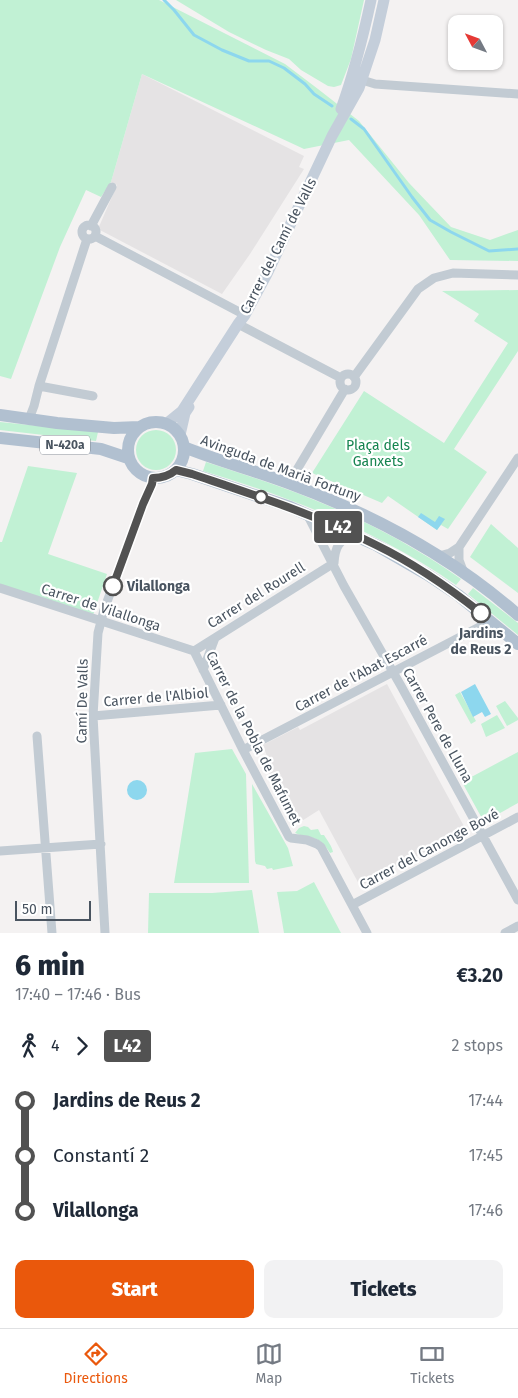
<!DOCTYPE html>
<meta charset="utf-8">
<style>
body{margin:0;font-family:"Fira Sans",sans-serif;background:#f2f2f3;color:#1f2937;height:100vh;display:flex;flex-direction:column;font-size:19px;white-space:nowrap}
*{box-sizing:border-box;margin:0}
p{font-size:16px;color:#747a83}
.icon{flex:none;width:28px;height:28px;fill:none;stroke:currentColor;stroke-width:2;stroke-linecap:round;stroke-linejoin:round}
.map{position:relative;height:933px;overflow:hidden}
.panel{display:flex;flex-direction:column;background:#fff;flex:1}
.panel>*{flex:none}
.badge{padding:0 10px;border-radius:4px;font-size:18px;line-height:32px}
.needle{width:32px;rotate:311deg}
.buttons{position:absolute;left:448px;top:15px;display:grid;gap:10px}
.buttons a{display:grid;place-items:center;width:55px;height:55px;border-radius:10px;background:#fff;box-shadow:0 1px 4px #0004;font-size:25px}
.scale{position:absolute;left:15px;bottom:12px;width:76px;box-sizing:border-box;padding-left:5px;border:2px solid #495460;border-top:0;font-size:14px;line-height:18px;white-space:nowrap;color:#495460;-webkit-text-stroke:4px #fff;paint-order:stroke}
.map>.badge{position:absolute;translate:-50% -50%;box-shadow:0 0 0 2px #fff}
.legs{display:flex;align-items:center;gap:8px;height:55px;padding:0 15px;font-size:16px}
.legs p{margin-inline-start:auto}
.overview{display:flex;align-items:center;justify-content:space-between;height:85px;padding:0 15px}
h1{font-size:28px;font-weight:800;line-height:38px}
.cta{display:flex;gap:10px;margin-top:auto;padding:10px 15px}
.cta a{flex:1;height:58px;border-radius:10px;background:#ea580c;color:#fff;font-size:20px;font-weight:800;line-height:58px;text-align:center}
.cta a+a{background:#f2f2f3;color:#1f2937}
ul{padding:0 15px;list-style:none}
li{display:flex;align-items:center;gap:18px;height:55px;font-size:19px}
li i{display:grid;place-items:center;width:8px;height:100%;margin:0 6px;background:currentColor}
li i::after{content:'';width:12px;height:12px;margin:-6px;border:4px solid;border-radius:50%;background:#fff}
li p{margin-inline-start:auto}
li:first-child i{background:linear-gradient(#0000 50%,currentColor 0)}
li:last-child i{background:linear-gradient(currentColor 50%,#0000 0)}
.tab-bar{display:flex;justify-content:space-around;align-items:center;height:70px;border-top:1px solid #e0e1e3;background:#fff;font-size:14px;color:#747a83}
.tab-bar a{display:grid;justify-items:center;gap:2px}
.tab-bar .selected{color:#ea580c}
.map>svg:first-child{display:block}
</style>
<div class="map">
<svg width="518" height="933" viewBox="0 0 518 933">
<rect width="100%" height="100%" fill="#f4f2f2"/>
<path fill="#e5e3e4" d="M142 74 304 156 299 167 304 169 250 254 222 294 98 229 117 185 111 182Z
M387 684 466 830 360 886 319 810 297 824 263 762 268 759 263 745 298 727 300 730Z"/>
<path fill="#c1f1d4" d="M0 0H159L285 64 318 89 359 121 409 183 451 227 490 240 518 230V261L450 260 419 215 349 140 304 149 142 74 111 182 101 197 86 190 60 247 11 379 0 376Z
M176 0H364L351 59 341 85 334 87 328 86 301 70 289 59 266 50 229 32Z
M518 290V351L454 449 487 472 448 529 441 525 437 530 388 496 382 503 312 473 364 391 444 443 508 343 474 321 479 314 442 291Z
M0 422 98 432 96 441 0 430Z
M136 450a20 20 0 1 1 40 0a20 20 0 1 1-40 0Z
M206 462C242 474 278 485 312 499 365 520 414 546 461 579L456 585C378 531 293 498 203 471Z
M28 466 77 473 48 554 107 574 92 618 0 588V542H2Z
M491 524 518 548V593L470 557Z
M473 588 518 623V635L468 594Z
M460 692 476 721 471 724 455 695Z
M505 701 518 718V720L507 726 496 706Z
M497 715 505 728 486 737 481 724Z
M232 749 246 774 249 883H174L195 753Z
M518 752V803L484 822 462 782Z
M252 784 288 848 293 866 273 870 272 868 267 869 265 866 256 864 255 861Z
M304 826 308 827 311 830 318 829 321 835H324C327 840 332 846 333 852L330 853C318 833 313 841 295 833L299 828Z
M314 882 341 933H284L277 892 297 891Z
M252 890 259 933H148L149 893H212Z"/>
<path fill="#8dd7ee" d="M421 513 435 522 439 516 445 519 437 530 418 517Z
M475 684 491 714 485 717 482 712 473 717 461 692Z
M127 790a10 10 0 1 1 20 0a10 10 0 1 1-20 0Z"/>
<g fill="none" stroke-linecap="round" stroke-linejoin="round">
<path stroke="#8dd7ee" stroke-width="3" d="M164 0 174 10 194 35 222 50 249 61H269L284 68 305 84 314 94 332 106
M351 119 364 129 412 197 430 220 451 232 489 251 518 249"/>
<path stroke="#c2cbd3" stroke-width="9" d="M362 80 375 84 518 94
M82 232a7 7 0 1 1 14 0a7 7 0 1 1-14 0Z
M91 226 112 187
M95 236 245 315
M238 324 341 378
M340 382a8 8 0 1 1 16 0a8 8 0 1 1-16 0Z
M354 377 418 289 434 278 453 273 518 275
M39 386 93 396
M29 419 34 406 39 386 87 239
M289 483 345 389
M307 514 344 586 401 686 518 900
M459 547V560L464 573
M439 556 450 553 459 547 518 458
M334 563C335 546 339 542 352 533
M0 588 194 651
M194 651 243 750 289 837 291 838 307 840 317 844 321 847 367 933
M194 651 334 563
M203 670 215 638
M93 716 221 705
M37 736 52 933
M243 750 491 621
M0 851 101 844
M352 905 518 817
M105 933 93 716 98 633 104 610 143 504 152 484 153 479
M505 933 518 926"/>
<path stroke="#c4ceda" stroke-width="11" d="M341 109C354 73 363 37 371 0
M166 424 182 411 238 324 245 315 267 274 332 136 359 88 375 40 384 0
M180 435 185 413 189 407"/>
<path stroke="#b1c0d0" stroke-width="12" d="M0 415 57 423 114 428 139 427
M128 450a28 28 0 1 1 56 0a28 28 0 1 1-56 0Z
M0 438 101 449 128 458
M184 447C218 461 254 470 288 483 372 514 451 556 518 615
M176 470 192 474 290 507 376 545 428 575 458 595 518 644"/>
</g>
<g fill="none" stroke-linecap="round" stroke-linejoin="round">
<defs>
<path id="line-1" d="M113 586 143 504 152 484 153 478C162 478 169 476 176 470L192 474C254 495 317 515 376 545 413 563 448 587 481 613"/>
</defs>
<use href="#line-1" stroke="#fff" stroke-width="11"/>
<use href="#line-1" stroke="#525252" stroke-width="8"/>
</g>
<g fill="#fff" stroke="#525252" stroke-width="2.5">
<circle cx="261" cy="497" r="6"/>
<circle cx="113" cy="586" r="9"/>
<circle cx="481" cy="613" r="9"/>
</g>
<g text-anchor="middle" stroke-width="4.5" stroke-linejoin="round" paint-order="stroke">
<rect fill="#fff" stroke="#808790" stroke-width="1" x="40" y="435.5" width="50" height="19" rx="4"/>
<g font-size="12" font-weight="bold" fill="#495460">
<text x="65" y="449">N-420a</text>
</g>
<g font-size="14" fill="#495460" stroke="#fff">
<text transform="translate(278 246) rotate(-63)" y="5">Carrer del Camí de Valls</text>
<text transform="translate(281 468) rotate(20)" y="5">Avinguda de Marià Fortuny</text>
<text transform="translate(256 595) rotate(-32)" y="5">Carrer del Rourell</text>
<text transform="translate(101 607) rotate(18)" y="5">Carrer de Vilallonga</text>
<text transform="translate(361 673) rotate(-28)" y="5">Carrer de l'Abat Escarré</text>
<text transform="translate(156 697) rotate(-5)" y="5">Carrer de l'Albiol</text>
<text transform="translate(82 701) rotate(-89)" y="5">Camí De Valls</text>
<text transform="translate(438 725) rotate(61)" y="5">Carrer Pere de Lluna</text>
<text transform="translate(254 738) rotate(63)" y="5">Carrer de la Pobla de Mafumet</text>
<text transform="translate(429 849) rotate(-28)" y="5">Carrer del Canonge Bové</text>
</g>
<g font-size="14" fill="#168450" stroke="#fff">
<text x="378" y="450">Plaça dels<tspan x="378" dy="16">Ganxets</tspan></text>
</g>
<g font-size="14" font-weight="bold" fill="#495460" stroke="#fff" text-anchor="start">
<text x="127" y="591">Vilallonga</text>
<text x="481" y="638" text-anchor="middle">Jardins<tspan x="481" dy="16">de Reus 2</tspan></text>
</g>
</g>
</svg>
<div class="buttons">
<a><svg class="needle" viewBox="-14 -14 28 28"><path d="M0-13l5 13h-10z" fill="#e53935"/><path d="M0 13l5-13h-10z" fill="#747a83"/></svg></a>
</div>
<div class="scale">50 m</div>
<b class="badge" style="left:338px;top:527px;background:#525252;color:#fff">L42</b>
</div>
<section class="panel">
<div class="overview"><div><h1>6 min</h1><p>17:40 – 17:46 · Bus</p></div><b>€3.20</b></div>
<div class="legs"><svg class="icon" aria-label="walk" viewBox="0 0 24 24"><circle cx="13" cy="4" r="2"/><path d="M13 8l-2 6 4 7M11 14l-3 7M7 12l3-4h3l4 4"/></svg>4<svg class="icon" aria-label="forward" viewBox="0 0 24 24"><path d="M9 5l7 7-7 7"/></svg><b class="badge" style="background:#525252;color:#fff">L42</b><p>2 stops</p></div>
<ul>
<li><i style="color:#525252"></i><b>Jardins de Reus 2</b><p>17:44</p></li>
<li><i style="color:#525252"></i><span>Constantí 2</span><p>17:45</p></li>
<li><i style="color:#525252"></i><b>Vilallonga</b><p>17:46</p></li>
</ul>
<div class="cta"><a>Start</a><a>Tickets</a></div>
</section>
<nav class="tab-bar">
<a class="selected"><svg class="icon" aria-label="directions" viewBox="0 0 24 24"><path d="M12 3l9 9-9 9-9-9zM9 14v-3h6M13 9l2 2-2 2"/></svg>Directions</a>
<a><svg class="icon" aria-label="map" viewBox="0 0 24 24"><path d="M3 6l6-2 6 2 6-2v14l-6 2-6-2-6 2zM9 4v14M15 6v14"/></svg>Map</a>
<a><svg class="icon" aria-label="tickets" viewBox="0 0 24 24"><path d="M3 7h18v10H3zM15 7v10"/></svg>Tickets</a>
</nav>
